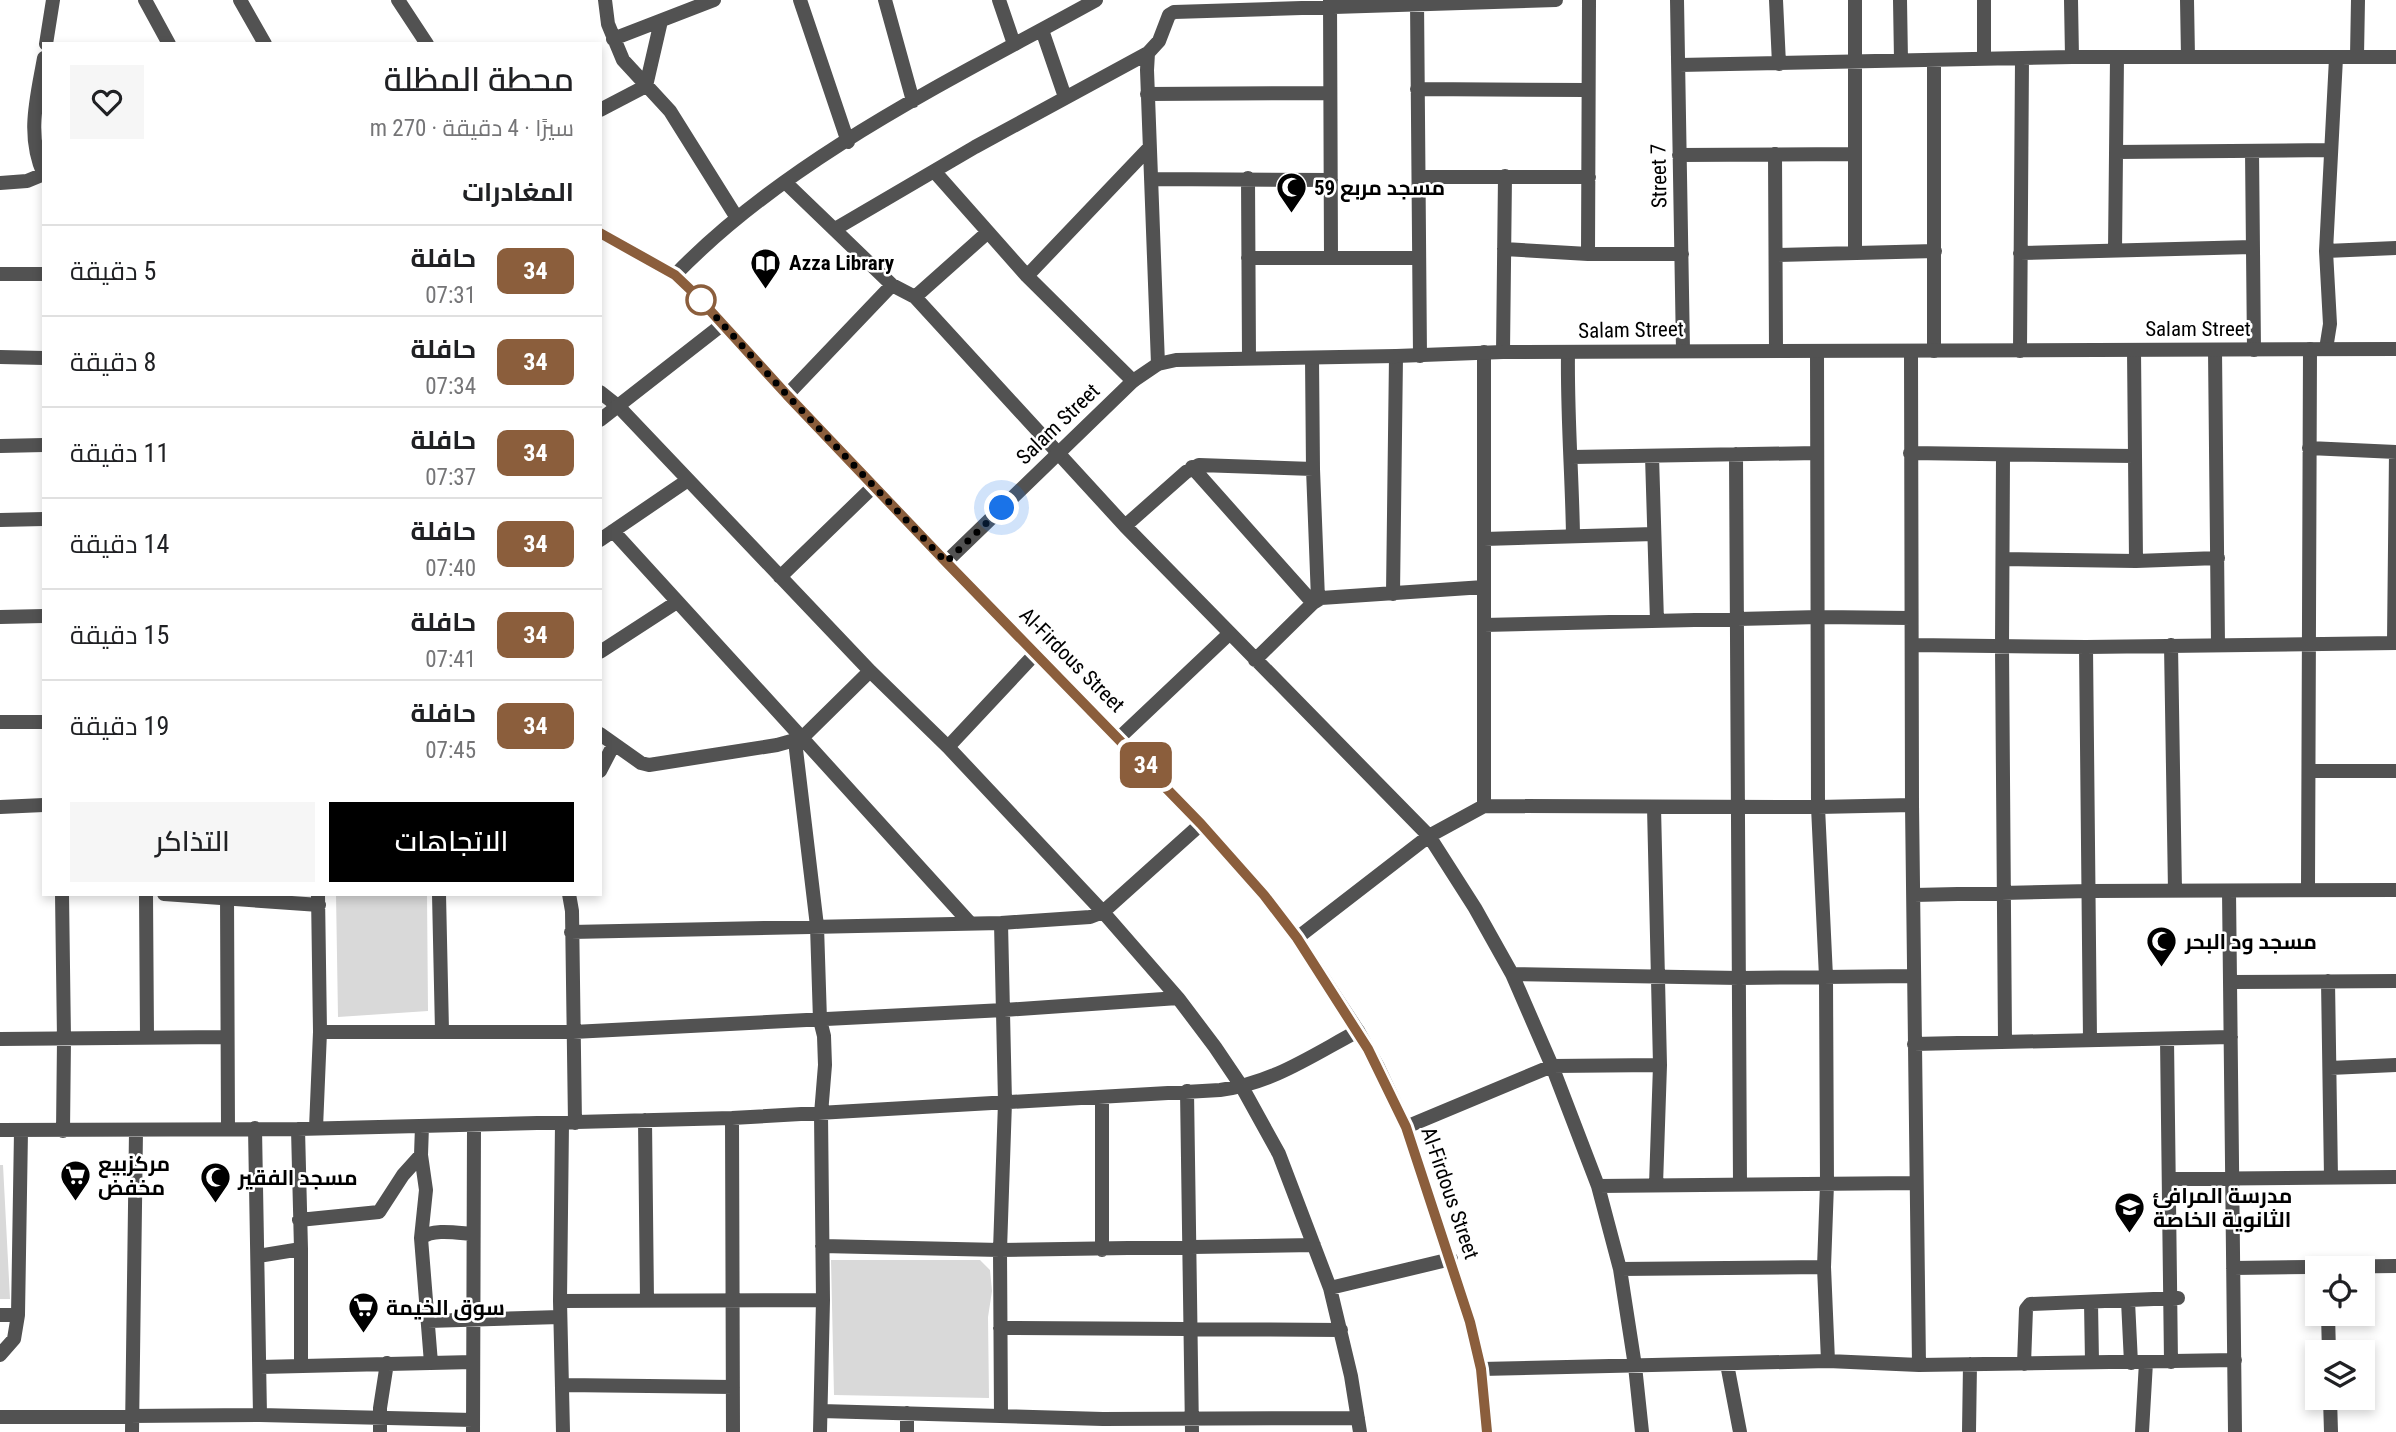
<!DOCTYPE html>
<html lang="ar">
<meta charset="utf-8">
<style>
body{margin:0;font-family:"Roboto Condensed",Cairo,sans-serif;background:#f6f6f6;color:#202124;direction:rtl;height:100vh;display:flex;flex-direction:column;font-size:26px;white-space:nowrap}
*{box-sizing:border-box;margin:0}
p{font-size:23px;color:#757577}
.icon{flex:none;width:38px;height:38px;fill:none;stroke:currentColor;stroke-width:2;stroke-linecap:round;stroke-linejoin:round}
.map{position:relative;flex:1;overflow:hidden;direction:ltr}
.sheet{position:absolute;left:42px;top:42px;width:560px;height:854px;display:flex;flex-direction:column;background:#fff;border-radius:0px;box-shadow:0 4px 10px #0003;direction:rtl}
.sheet>*{flex:none}
.badge{padding:0 14px;border-radius:10px;font-size:24px;line-height:46px}
.buttons{position:absolute;left:2305px;top:1256px;display:grid;gap:14px}
.buttons a{display:grid;place-items:center;width:70px;height:70px;border-radius:0px;background:#fff;box-shadow:0 4px 10px #0003;font-size:35px}
.you{position:absolute;width:35px;height:35px;margin:-18px;border:5px solid #fff;border-radius:50%;background:#1a73e8;box-shadow:0 0 0 10px #1a73e833}
.map>.badge{position:absolute;translate:-50% -50%;box-shadow:0 0 0 4px #fff}
h2{padding:0 28px;font-size:26px;line-height:63px}
.round{display:grid;place-items:center;flex:none;width:74px;height:74px;border-radius:0px;background:#f6f6f6}
.overview{display:flex;align-items:center;justify-content:space-between;height:119px;padding:0 28px}
h1{font-size:33px;font-weight:600;line-height:52px}
.primary-button{display:flex;gap:14px;margin-top:auto;padding:14px 28px}
.primary-button a{flex:1;height:80px;border-radius:0px;background:#000;color:#fff;font-size:28px;font-weight:600;line-height:80px;text-align:center}
.primary-button a+a{background:#f6f6f6;color:#202124}
ul{padding:0;list-style:none}
li{display:flex;align-items:center;gap:21px;height:91px;padding:0 28px;border-top:2px solid #e0e0e0}
li div{flex:1}
li b{display:block;font-size:26px}
li em{font-style:normal}
li .badge{min-width:77px;font-weight:700;text-align:center}
.map>svg:first-child{display:block}
</style>
<div class="map">
<svg width="2396" height="1432" viewBox="0 0 2396 1432">
<rect width="100%" height="100%" fill="#fff"/>
<path fill="#d9d9d9" d="M336 894H427L428 1011 338 1017Z
M0 1165H3L10 1299H0Z
M831 1260H980L990 1270 992 1291 988 1317 989 1398 834 1395Z"/>
<g fill="none" stroke-linecap="round" stroke-linejoin="round">
<path stroke="#525252" stroke-width="14" d="M145 0 169 44
M240 0 265 44
M605 0 608 24 623 60 670 111 737 218
M800 0 848 142
M885 0 913 101
M999 0 1014 44
M1330 0 1331 258
M1417 0 1420 356
M1677 0 1683 350
M1776 0 1779 64
M1855 0V252
M1900 0 1901 60
M1984 0V59
M2071 0 2072 57
M2187 0 2188 57
M1042 30 1065 97
M613 39 714 0
M46 44 53 0
M2357 56 2358 0
M44 58C37 98 26 135 44 175
M1679 65 2072 57H2396
M1417 89 1587 90
M1147 94 1329 93
M600 110 646 86 661 21
M2252 151 2254 350
M2116 152 2330 150
M1775 154 1776 350
M1679 155 1855 154
M934 171 1027 276 1133 381
M1419 177H1589
M1248 178 1249 358
M1151 179 1331 180
M785 182 892 285 915 297 1125 526 1429 836 1475 908 1512 974 1552 1066 1598 1186 1620 1269 1635 1366 1642 1432
M0 183 27 181 44 174
M835 229 975 147 1148 53
M1504 249 1588 254H1682
M2115 251 2117 57
M2326 251 2396 248
M2020 253 2252 247
M1588 254 1589 0
M1776 255 1935 251
M1248 258H1419
M0 274H44
M675 275C789 157 953 79 1096 0
M1027 276 1149 148
M915 297 988 232
M2326 349 2330 324 2326 251 2336 58
M2134 350 2136 561
M2215 350 2218 644
M1817 351 1818 807 1826 977 1827 1184 1824 1267 1828 1361
M1934 351V60
M2020 351 2022 59
M1503 352 1505 176
M1568 352C1567 413 1572 474 1573 535
M1911 352 1912 805 1919 1365
M0 357 44 358
M1312 358 1313 469 1318 599
M1158 364 1147 70 1148 53 1159 41 1169 15 1174 12 1556 0
M600 392 619 407 870 671 948 747 1103 912 1178 998 1215 1047 1242 1087 1279 1154 1330 1288 1351 1376 1360 1432
M787 395 892 285
M0 446 44 445
M2309 448 2396 452 2394 643
M1910 453 2134 456
M1736 454 1740 1185
M1652 456 1657 621
M2003 456 2002 647 2005 1042
M1572 457 1817 453
M1192 467 1313 603
M0 520 44 519
M1125 526 1186 472 1199 465 1313 469
M1484 539 1654 534
M600 540 688 480
M2003 559 2136 561 2218 558
M780 577 874 486
M1393 594 1396 356
M1484 625 1819 617 1911 618
M1913 645 2086 647 2396 643
M2171 645 2175 891
M2086 647 2090 1040
M600 652 677 602
M1255 660 1313 603 1321 598 1484 587
M870 671 802 738 970 923
M0 722H44
M600 734 641 763 649 765 777 745 802 738 613 531
M1119 738 1229 634
M795 741 817 926 820 1020 824 1036 825 1065 821 1114 823 1300 820 1432
M948 747 1036 653
M600 771 614 744
M2309 771H2396
M1484 806V352
M0 807 44 805
M1654 807 1660 1065 1656 1185
M2308 890 2310 349
M2229 891 2235 1432
M62 894 64 1039 63 1131
M146 894 147 1037
M164 894 319 905
M227 894 228 1129
M439 894 442 1031
M569 894 572 911 575 1123
M1914 895 2090 891 2396 890
M571 932 1001 923 1090 917 1103 912 1201 824
M1297 938 1429 836 1484 806 1818 807 1912 805
M1512 974 1739 978 1913 976
M2328 981 2331 1178
M2230 982 2396 981
M320 1032H573L1004 1010 1178 998
M0 1039 227 1037
M2167 1039 2171 1362
M1914 1044 2231 1037
M2330 1068 2396 1065
M1187 1091 1192 1432
M1102 1098V1250
M732 1118 733 1432
M645 1120 647 1301
M562 1123 560 1301 563 1432
M422 1126 421 1155 426 1190 421 1238 431 1363
M1406 1127 1552 1066 1660 1065
M255 1128 260 1415
M316 1128 320 1032 318 894
M298 1129 301 1249V1366
M0 1130 298 1129 732 1118 1220 1090C1273 1083 1311 1056 1358 1031
M2169 1179 2396 1177
M1598 1186 1916 1183
M299 1220 379 1212 403 1175 421 1155
M421 1238C433 1228 458 1233 473 1234
M822 1246 1000 1250 1314 1245
M258 1256 301 1249
M2233 1268 2396 1266
M1620 1269 1824 1267
M1330 1288 1451 1259
M560 1301 823 1300
M2128 1301 2131 1363
M2091 1302 2092 1362
M2328 1314 2329 1353
M0 1315H18
M428 1321 560 1317
M1000 1328 1341 1330
M0 1355 14 1339 18 1315 21 1131
M1727 1364 1740 1432
M2024 1364 2026 1309 2030 1304 2178 1298
M260 1367 473 1362
M1481 1369 1828 1361 1919 1365 2235 1360
M563 1385 733 1387
M2330 1398 2331 1432
M821 1411 1103 1419 1358 1418
M907 1413V1432
M1001 1416 1000 1250 1005 1102 1001 923
M0 1417 260 1415 473 1420
M132 1432 136 1131
M380 1432V1408L387 1363
M473 1432 474 1126
M1969 1432 1970 1364
M2142 1432 2146 1362"/>
<path stroke="#525252" stroke-width="14" d="M398 0 427 44
M600 233 675 275 696 295 787 395 946 562 1201 824 1264 895 1297 938 1358 1031 1378 1067 1406 1127 1470 1322 1481 1369 1487 1432
M600 420 723 324
M946 562 1133 381 1158 364 1176 360 1396 356 1503 352 2396 349
M0 617 44 616"/>
</g>
<g fill="none" stroke-linecap="round" stroke-linejoin="round">
<defs>
<path id="line" d="M600 233 675 275 696 295 787 395 946 562 1201 824 1264 895 1297 938 1368 1049 1406 1127 1470 1322 1481 1369 1487 1432"/>
</defs>
<use href="#line" stroke="#fff" stroke-width="16"/>
<use href="#line" stroke="#8b5e3c" stroke-width="10"/>
<path stroke="#000" stroke-width="7" stroke-dasharray="0 12.6" d="M701 300 696 295 787 395 946 562 1002 508"/>
</g>
<defs>
<symbol id="mosque-pin" viewBox="-11 -11 22 30"><path d="M0 17L-7.5 6A9.5 9.5 0 1 1 7.5 6Z" fill="#000" stroke="#fff"/><path d="M3.5-4.9A6 6 0 1 0 3.5 4.9A5 5 0 1 1 3.5-4.9Z" fill="#fff"/></symbol>
<symbol id="library-pin" viewBox="-11 -11 22 30"><path d="M0 17L-7.5 6A9.5 9.5 0 1 1 7.5 6Z" fill="#000" stroke="#fff"/><path d="M-6-4Q-3-5.5-.7-3.5V5Q-3 3-6 4ZM6-4Q3-5.5 .7-3.5V5Q3 3 6 4Z" fill="#fff"/></symbol>
<symbol id="supermarket-pin" viewBox="-11 -11 22 30"><path d="M0 17L-7.5 6A9.5 9.5 0 1 1 7.5 6Z" fill="#000" stroke="#fff"/><path d="M-6-5.5h2.5l.6 2H6L4.5 2H-2.5L-4.4-4H-6ZM-1.5 3.2a1.3 1.3 0 1 0 .1 0ZM3 3.2a1.3 1.3 0 1 0 .1 0Z" fill="#fff"/></symbol>
<symbol id="school-pin" viewBox="-11 -11 22 30"><path d="M0 17L-7.5 6A9.5 9.5 0 1 1 7.5 6Z" fill="#000" stroke="#fff"/><path d="M0-5L7-2L0 1L-7-2ZM-4 1L0 2.5L4 1V4Q0 6-4 4Z" fill="#fff"/></symbol>
</defs>
<g fill-rule="evenodd">
<use href="#mosque-pin" x="1274" y="170" width="35" height="47"/>
<use href="#library-pin" x="748" y="246" width="35" height="47"/>
<use href="#mosque-pin" x="2144" y="924" width="35" height="47"/>
<use href="#supermarket-pin" x="58" y="1158" width="35" height="47"/>
<use href="#mosque-pin" x="198" y="1160" width="35" height="47"/>
<use href="#school-pin" x="2112" y="1190" width="35" height="47"/>
<use href="#supermarket-pin" x="346" y="1290" width="35" height="47"/>
</g>
<circle fill="#fff" stroke="#8b5e3c" stroke-width="3.5" cx="701" cy="300" r="14"/>
<g text-anchor="middle" stroke-width="5" stroke-linejoin="round" paint-order="stroke">
<g font-size="21" fill="#000" stroke="#fff">
<text transform="translate(1659 176) rotate(-91)" y="7">Street 7</text>
<text x="2198" y="336">Salam Street</text>
<text transform="translate(1631 330) rotate(-1)" y="7">Salam Street</text>
<text transform="translate(1058 424) rotate(-44)" y="7">Salam Street</text>
<text transform="translate(1072 660) rotate(45)" y="7">Al-Firdous Street</text>
<text transform="translate(1450 1193) rotate(71)" y="7">Al-Firdous Street</text>
</g>
<g font-size="21" font-weight="bold" fill="#000" stroke="#fff" text-anchor="start">
<text x="1314" y="195">مسجد مربع 59</text>
<text x="789" y="270">Azza Library</text>
<text x="2185" y="949">مسجد ود البحر</text>
<text x="98" y="1171">مركزبيع<tspan x="98" dy="24">مخفض</tspan></text>
<text x="238" y="1185">مسجد الفقير</text>
<text x="2153" y="1203">مدرسة المرافئ<tspan x="2153" dy="24">الثانوية الخاصة</tspan></text>
<text x="386" y="1315">سوق الخيمة</text>
</g>
</g>
</svg>
<div class="buttons">
<a><svg class="icon" aria-label="locate" viewBox="0 0 24 24"><circle cx="12" cy="12" r="6"/><path d="M12 2v4M12 18v4M2 12h4M18 12h4"/></svg></a>
<a><svg class="icon" aria-label="layers" viewBox="0 0 24 24"><path d="M12 4l9 5-9 5-9-5zM3 14l9 5 9-5"/></svg></a>
</div>
<div class="you" style="left:1002px;top:508px"></div>
<b class="badge" style="left:1146px;top:765px;background:#8b5e3c;color:#fff">34</b>
<section class="sheet">
<div class="overview"><div><h1>محطة المظلة</h1><p>سيرًا · 4 دقيقة · 270 m</p></div><a class="round"><svg class="icon" aria-label="heart" viewBox="0 0 24 24"><path d="M12 20l-8-8c-3-5 5-10 8-4 3-6 11-1 8 4z"/></svg></a></div>
<h2>المغادرات</h2>
<ul>
<li><span class="badge" style="background:#8b5e3c;color:#fff">34</span><div><b>حافلة</b><p>07:31</p></div><em>5 دقيقة</em></li>
<li><span class="badge" style="background:#8b5e3c;color:#fff">34</span><div><b>حافلة</b><p>07:34</p></div><em>8 دقيقة</em></li>
<li><span class="badge" style="background:#8b5e3c;color:#fff">34</span><div><b>حافلة</b><p>07:37</p></div><em>11 دقيقة</em></li>
<li><span class="badge" style="background:#8b5e3c;color:#fff">34</span><div><b>حافلة</b><p>07:40</p></div><em>14 دقيقة</em></li>
<li><span class="badge" style="background:#8b5e3c;color:#fff">34</span><div><b>حافلة</b><p>07:41</p></div><em>15 دقيقة</em></li>
<li><span class="badge" style="background:#8b5e3c;color:#fff">34</span><div><b>حافلة</b><p>07:45</p></div><em>19 دقيقة</em></li>
</ul>
<div class="primary-button"><a>الاتجاهات</a><a>التذاكر</a></div>
</section>
</div>
